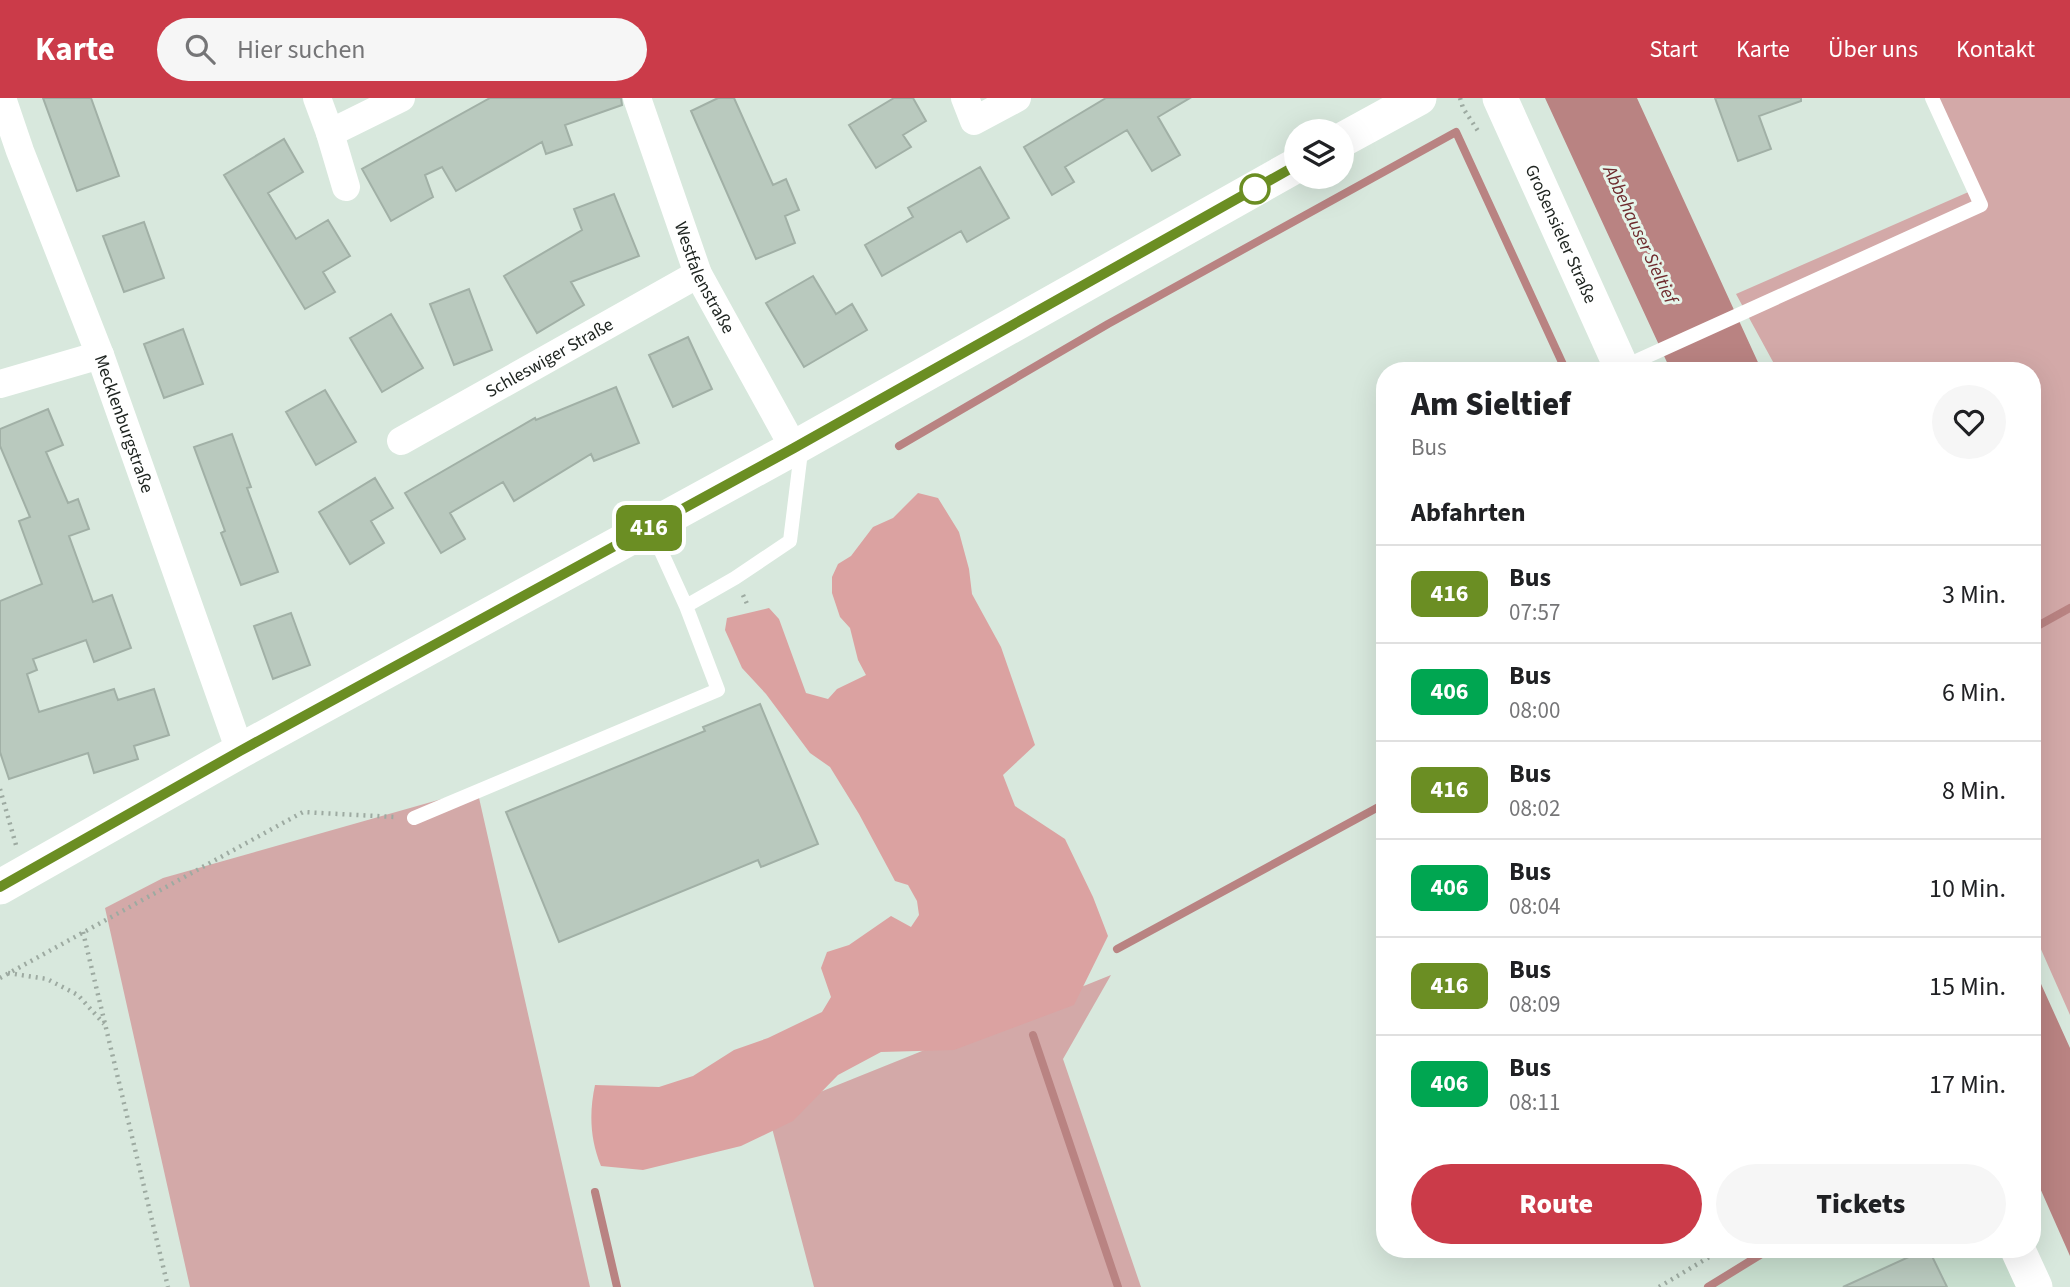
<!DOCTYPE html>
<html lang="de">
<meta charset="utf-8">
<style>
body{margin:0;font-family:"Source Sans 3",sans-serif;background:#f6f6f6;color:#202124;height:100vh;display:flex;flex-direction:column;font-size:26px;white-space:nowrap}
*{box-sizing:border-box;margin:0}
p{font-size:23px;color:#757577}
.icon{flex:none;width:38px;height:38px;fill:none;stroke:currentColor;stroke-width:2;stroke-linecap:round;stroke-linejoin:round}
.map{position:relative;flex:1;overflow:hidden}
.side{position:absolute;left:1376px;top:264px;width:665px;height:896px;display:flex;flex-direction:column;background:#fff;border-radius:28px;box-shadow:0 7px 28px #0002}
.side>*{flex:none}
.badge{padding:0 14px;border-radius:10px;font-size:24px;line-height:46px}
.tools{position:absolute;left:1284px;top:21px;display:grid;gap:14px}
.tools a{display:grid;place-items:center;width:70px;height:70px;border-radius:50%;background:#fff;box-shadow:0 7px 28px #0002;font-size:35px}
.map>.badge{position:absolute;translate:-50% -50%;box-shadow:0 0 0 4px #fff}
h2{padding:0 35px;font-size:26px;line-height:63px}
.round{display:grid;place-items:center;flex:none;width:74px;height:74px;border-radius:37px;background:#f6f6f6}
.summary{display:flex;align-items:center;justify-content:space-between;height:119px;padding:0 35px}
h1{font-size:33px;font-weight:800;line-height:52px}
.cta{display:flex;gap:14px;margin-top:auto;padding:14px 35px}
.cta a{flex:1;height:80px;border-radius:42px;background:#cb3b49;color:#fff;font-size:28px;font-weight:800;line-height:80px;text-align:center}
.cta a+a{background:#f6f6f6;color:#202124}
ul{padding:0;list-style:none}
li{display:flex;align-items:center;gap:21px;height:98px;padding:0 35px;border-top:2px solid #e0e0e0}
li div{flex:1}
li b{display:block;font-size:26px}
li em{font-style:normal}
li .badge{min-width:77px;font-weight:700;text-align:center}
header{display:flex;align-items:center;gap:42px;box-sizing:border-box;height:98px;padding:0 35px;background:#cb3b49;color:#fff}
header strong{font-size:33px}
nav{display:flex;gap:38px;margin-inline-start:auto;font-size:24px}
.search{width:490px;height:63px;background:#f6f6f6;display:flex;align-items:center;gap:18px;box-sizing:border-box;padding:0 24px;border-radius:38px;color:#757577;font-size:26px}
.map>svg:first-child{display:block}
</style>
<header>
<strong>Karte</strong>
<div class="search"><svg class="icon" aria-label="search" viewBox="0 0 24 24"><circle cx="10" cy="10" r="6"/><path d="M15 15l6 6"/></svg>Hier suchen</div>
<nav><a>Start</a><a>Karte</a><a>Über uns</a><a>Kontakt</a></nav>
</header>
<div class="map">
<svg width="2070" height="1189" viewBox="0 0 2070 1189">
<rect width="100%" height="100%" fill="#d8e8dd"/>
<path fill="#c8dfcf" d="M1771 1152H2008L2025 1189H1711Z"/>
<path fill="#d3a9a8" d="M1933 0H2070V917L2032 831V273H1778L1736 196 1973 92Z
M477 691 590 1189H190L105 810 163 780Z
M1111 877 1063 961 1141 1189H814L768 1015Z"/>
<path fill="#dba2a1" d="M918 395 938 400 959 434 969 471 972 496 1001 549 1035 647 1003 677 1015 708 1065 741 1093 799 1108 838 1074 907 954 952 881 954 838 977 793 1023 741 1048 643 1072 601 1068C590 1041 589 1015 595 987L659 989 693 978 734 952 768 940 822 914 831 899 821 870 827 854 849 847 891 818 911 829 919 817 917 803 908 787 895 783 859 716 830 669 810 655 766 596 742 570 725 532 727 520 769 510 779 521 806 595 828 601 837 591 866 577 858 562 850 530 840 519 832 495V479L838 466 851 458 873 429 893 420Z"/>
<path fill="#b98382" d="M1545 0H1637L1762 273H1671Z
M2032 866 2070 950V1158L2032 1072Z"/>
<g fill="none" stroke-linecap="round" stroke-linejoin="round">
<path stroke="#b98382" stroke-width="8" d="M899 348 1108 226 1456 34 1566 273
M2032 531 2070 510
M1117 851 1384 706
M1033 937 1118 1189
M595 1094 617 1189
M1708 1189 1768 1152"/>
</g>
<path fill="#b9c9be" stroke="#a1b0a6" stroke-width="2" d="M43 0H91L119 78 77 93Z
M490 0H621L622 7 565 27 572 47 546 56 542 44 456 93 442 69 425 77 433 99 391 123 362 71Z
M718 0H734L773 87 786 81 799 112 785 118 795 145 756 161 691 13Z
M894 0H913L926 23 903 37 911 49 876 70 849 27Z
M1106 0H1190L1158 19 1180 57 1152 73 1127 32 1065 69 1074 84 1052 97 1024 49Z
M1715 0H1801V3L1759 18 1771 51 1738 63Z
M284 41 303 74 268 95 296 141 328 122 350 158 323 174 335 194 305 211 224 77Z
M980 69 1009 120 967 144 961 133 882 178 865 147 913 119 908 110Z
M614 96 639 158 571 184 584 207 537 235 504 178 582 132 574 111Z
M144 124 164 180 124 194 103 138Z
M813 178 836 216 852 206 867 232 804 269 766 205Z
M469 191 492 252 454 267 430 206Z
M391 216 423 270 382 294 350 240Z
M183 231 203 286 164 300 144 246Z
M688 239 712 291 673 309 649 257Z
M616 289 639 345 594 363 591 356 514 403 503 384 450 415 465 441 441 455 405 395 535 320 536 322Z
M325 292 356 344 316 367 286 314Z
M48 311 63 347 46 354 68 405 78 401 89 431 69 438 93 504 112 497 131 550 94 564 86 542 33 561 37 572 27 576 39 614 114 591 118 602 154 591 169 637 134 648 138 661 94 675 88 655 9 681 0 654V503L42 486 19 423 30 419 0 348V331Z
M232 336 251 389 247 390 278 474 241 487 221 435 225 433 194 349Z
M375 380 393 410 371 423 384 445 350 466 319 414Z
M291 515 310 567 273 581 254 528Z
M760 606 818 746 761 769 758 762 559 844 506 714 705 633 703 629Z
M1924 1152H1929L1947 1189H1843Z"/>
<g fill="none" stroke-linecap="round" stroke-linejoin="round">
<path stroke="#9daaa1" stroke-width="4.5" stroke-dasharray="2 5" stroke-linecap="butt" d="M1460 0 1463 10 1478 33
M743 497 748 508
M0 691 16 747
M83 834 168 1189
M8 875 47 881 78 897 104 926
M0 880 303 714 394 719
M1659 1189 1721 1152"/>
<path stroke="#fff" stroke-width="14" d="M1621 270 1981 107 1932 0
M686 508 735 480 790 443 800 362 794 350
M414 720 718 592 686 508 650 429"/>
<g stroke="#fff" stroke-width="28">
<path id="s1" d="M2 0 20 53 100 257 240 653"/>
<path d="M317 0 330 35 401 0"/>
<path id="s2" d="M637 0 698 176 794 350"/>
<path d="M965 0 974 23 1017 0"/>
<path d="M330 35 346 89"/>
<path d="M0 286 100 257"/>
<path id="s3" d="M401 343 698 176"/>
</g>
<g stroke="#fff" stroke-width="35">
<path id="s4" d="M1500 0 1623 273"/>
<path d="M1342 42 1419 0"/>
<path d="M0 789 240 653 794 350 1297 67"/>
<path d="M2018 1152 2035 1189"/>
</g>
</g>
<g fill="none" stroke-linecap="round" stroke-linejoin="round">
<defs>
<path id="line" d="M0 789 240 653 794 350 1297 67"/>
</defs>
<use href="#line" stroke="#fff" stroke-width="16"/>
<use href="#line" stroke="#6b8e23" stroke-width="10"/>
</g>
<circle fill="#fff" stroke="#6b8e23" stroke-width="3.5" cx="1255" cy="91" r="14"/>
<g text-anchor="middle" stroke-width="6" stroke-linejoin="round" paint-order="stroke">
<g font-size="18" fill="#202622" stroke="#e5f5ea">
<text dy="6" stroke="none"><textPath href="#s4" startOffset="149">Großensieler Straße</textPath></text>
<text dy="6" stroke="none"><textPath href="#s2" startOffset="192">Westfalenstraße</textPath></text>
<text dy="6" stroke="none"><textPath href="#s3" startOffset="170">Schleswiger Straße</textPath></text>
<text dy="6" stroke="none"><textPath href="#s1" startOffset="348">Mecklenburgstraße</textPath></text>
</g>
<g font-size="19" font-style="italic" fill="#6e2a2d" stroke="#e5f5ea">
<text transform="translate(1641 136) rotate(65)" y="7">Abbehauser Sieltief</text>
</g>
</g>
</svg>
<div class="tools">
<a><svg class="icon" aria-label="layers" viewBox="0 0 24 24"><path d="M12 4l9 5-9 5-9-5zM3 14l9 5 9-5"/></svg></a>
</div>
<b class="badge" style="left:649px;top:430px;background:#6b8e23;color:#fff">416</b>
<section class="side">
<div class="summary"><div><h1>Am Sieltief</h1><p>Bus</p></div><a class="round"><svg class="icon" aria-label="heart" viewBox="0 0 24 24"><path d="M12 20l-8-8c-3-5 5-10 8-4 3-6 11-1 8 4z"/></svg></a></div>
<h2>Abfahrten</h2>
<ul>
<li><span class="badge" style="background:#6b8e23;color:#fff">416</span><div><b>Bus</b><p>07:57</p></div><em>3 Min.</em></li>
<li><span class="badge" style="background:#00a651;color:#fff">406</span><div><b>Bus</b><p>08:00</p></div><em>6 Min.</em></li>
<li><span class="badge" style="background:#6b8e23;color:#fff">416</span><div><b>Bus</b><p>08:02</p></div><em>8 Min.</em></li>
<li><span class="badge" style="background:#00a651;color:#fff">406</span><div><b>Bus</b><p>08:04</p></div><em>10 Min.</em></li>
<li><span class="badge" style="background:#6b8e23;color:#fff">416</span><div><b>Bus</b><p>08:09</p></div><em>15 Min.</em></li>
<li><span class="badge" style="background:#00a651;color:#fff">406</span><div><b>Bus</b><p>08:11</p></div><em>17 Min.</em></li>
</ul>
<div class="cta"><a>Route</a><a>Tickets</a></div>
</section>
</div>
